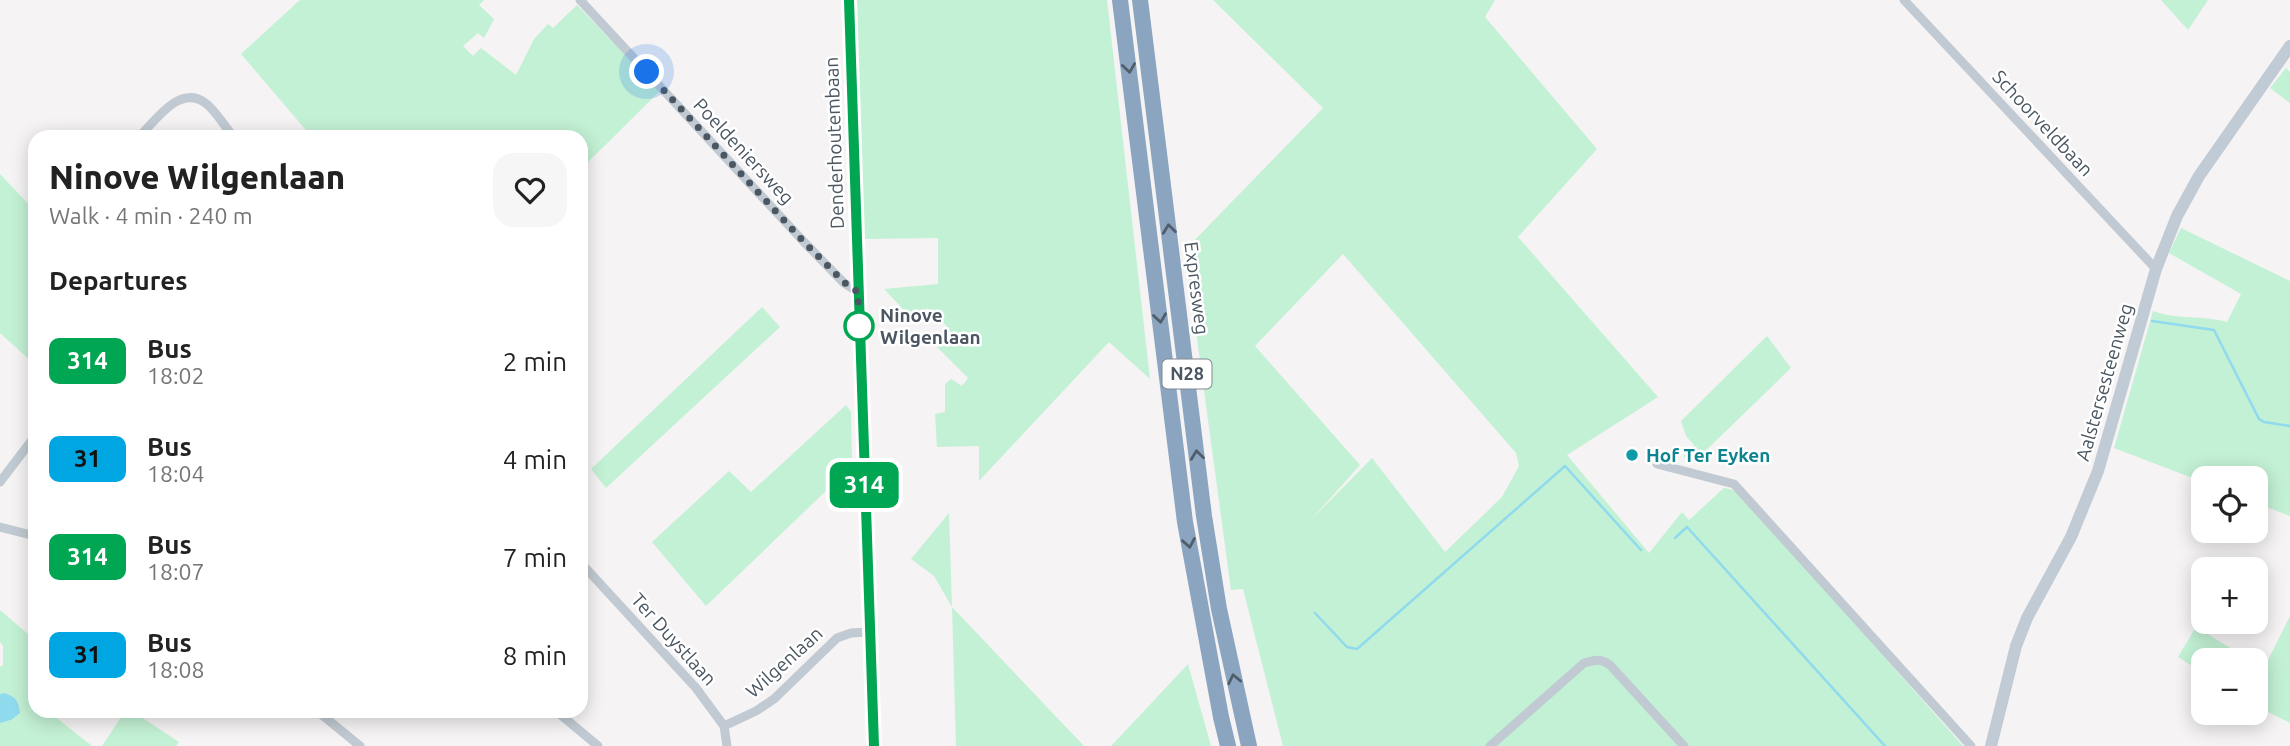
<!DOCTYPE html>
<meta charset="utf-8">
<style>
body{margin:0;font-family:Ubuntu,sans-serif;background:#f6f6f6;color:#222;height:100vh;display:flex;flex-direction:column;font-size:26px;white-space:nowrap}
*{box-sizing:border-box;margin:0}
p{font-size:23px;color:#767676}
.icon{flex:none;width:38px;height:38px;fill:none;stroke:currentColor;stroke-width:2;stroke-linecap:round;stroke-linejoin:round}
.map{position:relative;flex:1;overflow:hidden}
.drawer{position:absolute;left:28px;top:130px;width:560px;height:588px;display:flex;flex-direction:column;background:#fff;border-radius:21px;box-shadow:0 4px 18px #0003}
.drawer>*{flex:none}
.badge{padding:0 14px;border-radius:10px;font-size:24px;line-height:46px}
.buttons{position:absolute;left:2191px;top:466px;display:grid;gap:14px}
.buttons a{display:grid;place-items:center;width:77px;height:77px;border-radius:14px;background:#fff;box-shadow:0 4px 18px #0003;font-size:35px}
.you{position:absolute;width:35px;height:35px;margin:-18px;border:5px solid #fff;border-radius:50%;background:#1a73e8;box-shadow:0 0 0 10px #1a73e833}
.map>.badge{position:absolute;translate:-50% -50%;box-shadow:0 0 0 4px #fff}
h2{padding:0 21px;font-size:26px;line-height:63px}
.round{display:grid;place-items:center;flex:none;width:74px;height:74px;border-radius:21px;background:#f6f6f6}
.summary{display:flex;align-items:center;justify-content:space-between;height:119px;padding:0 21px}
h1{font-size:33px;font-weight:800;line-height:52px}
ul{padding:0;list-style:none}
li{display:flex;align-items:center;gap:21px;height:98px;padding:0 21px}
li div{flex:1}
li b{display:block;font-size:26px}
li em{font-style:normal}
li .badge{min-width:77px;font-weight:700;text-align:center}
.map>svg:first-child{display:block}
</style>
<div class="map">
<svg width="2290" height="746" viewBox="0 0 2290 746">
<rect width="100%" height="100%" fill="#f5f3f3"/>
<path fill="#c3f1d5" fill-rule="evenodd" d="M300 0H484L479 5 494 19 484 38 478 33 463 46 473 56 481 48 516 75 534 39 548 24 553 28 577 5 660 91 581 169V136H311L241 54Z
M857 0H1107L1150 379 1109 342 979 481V446L937 447 935 414 945 412V384L951 379 962 386 968 378 932 342 947 326 927 308 915 322 884 289 938 284V238L863 239Z
M1213 0H1495L1485 17 1597 149 1518 237 1658 397 1567 455 1649 553 1682 512 1689 520 1724 488 1734 490 1828 593 1963 746H1283L1243 589 1231 590 1185 250 1323 108ZM1343 254 1516 453 1519 466 1502 497 1445 552 1372 458 1310 521 1360 465 1255 346Z
M2161 0H2208L2188 30Z
M2286 68 2290 72V103L2270 88Z
M0 174 35 211V359L32 362 0 333Z
M2181 228 2290 281V516L2256 503V478H2203V482L2114 448 2153 311C2177 320 2203 315 2227 322L2241 294 2169 253Z
M762 307 780 327 606 488 591 469Z
M1767 336 1791 368 1694 462 1684 457 1685 452 1694 445 1686 436 1681 421Z
M846 405 851 412 852 466 706 606 652 542 729 471 751 492Z
M949 513 952 607 1084 746H956L952 607 934 576 911 559Z
M0 610 35 640V710L58 711 54 716 92 746H0V723L11 720 4 693 0 694V667L3 665V646L0 642Z
M2290 616V723L2256 706V663L2264 668Z
M2196 627 2250 660H2203V673L2178 657Z
M1188 664 1211 746H1111L1113 744Z
M125 711H132L179 742 176 746H102Z"/>
<path fill="#90daee" d="M4 693C16 697 18 700 20 713L11 720 0 723V694Z"/>
<g fill="none" stroke-linecap="round" stroke-linejoin="round">
<path stroke="#90daee" stroke-width="2.5" d="M2152 321 2214 330 2259 419 2264 422 2290 426
M1675 538 1687 527 1885 746
M1315 613 1347 647 1357 649 1565 466 1641 550"/>
<path stroke="#c1cad2" stroke-width="9" d="M580 0 804 242 844 283 858 292
M1904 0 2156 269
M140 136C155 121 179 85 204 102 215 109 224 126 233 136
M1657 464 1734 484 1971 746
M0 482 35 436
M0 527 35 536
M581 563 696 688 724 726 727 746
M316 710 360 746
M555 710 598 746
M724 726 756 711 774 699 837 638 851 633 870 632
M1490 746 1584 663C1594 660 1601 658 1610 665L1684 746"/>
<path stroke="#c1cbd6" stroke-width="12" d="M849 0 874 746
M1991 746 2016 646 2027 618 2071 537 2098 471 2156 269 2177 216 2199 176 2290 46"/>
<path stroke="#8ba5c1" stroke-width="16" d="M1120 0 1185 522 1221 717 1228 746
M1140 0 1204 516 1219 609 1249 746"/>
</g>
<defs><path id="oneway-chevron" d="M-2-3.5L2.5 0L-2 3.5" fill="none" stroke-width="1.6" stroke-linecap="round" stroke-linejoin="round" transform="scale(1.75)"/></defs>
<g stroke="#505e6b">
<use href="#oneway-chevron" transform="translate(1129 68) rotate(82)"/>
<use href="#oneway-chevron" transform="translate(1169 229) rotate(-97)"/>
<use href="#oneway-chevron" transform="translate(1160 318) rotate(82)"/>
<use href="#oneway-chevron" transform="translate(1197 455) rotate(-97)"/>
<use href="#oneway-chevron" transform="translate(1189 543) rotate(80)"/>
<use href="#oneway-chevron" transform="translate(1234 679) rotate(-102)"/>
</g>
<g fill="none" stroke-linecap="round" stroke-linejoin="round">
<defs>
<path id="line" d="M849 0 874 746"/>
</defs>
<use href="#line" stroke="#fff" stroke-width="16"/>
<use href="#line" stroke="#00a651" stroke-width="10"/>
<path stroke="#4a5661" stroke-width="7" stroke-dasharray="0 12.6" d="M647 72 804 242 845 283 858 292 859 326"/>
</g>
<circle fill="#fff" stroke="#00a651" stroke-width="3.5" cx="859" cy="326" r="14"/>
<circle fill="#0f9aa8" stroke="#fff" stroke-width="2.5" cx="1632" cy="455" r="7"/>
<g text-anchor="middle" stroke-width="5" stroke-linejoin="round" paint-order="stroke">
<rect fill="#fff" stroke="#808990" stroke-width="2" x="1162.5" y="359.5" width="49" height="29" rx="5"/>
<g font-size="18" font-weight="bold" fill="#4a5661">
<text x="1187" y="380">N28</text>
</g>
<g font-size="19" fill="#4a5661" stroke="#fff">
<text transform="translate(2043 123) rotate(47)" y="7">Schoorveldbaan</text>
<text transform="translate(834 143) rotate(-92)" y="7">Denderhoutembaan</text>
<text transform="translate(744 151) rotate(47)" y="7">Poeldeniersweg</text>
<text transform="translate(1197 288) rotate(83)" y="7">Expresweg</text>
<text transform="translate(2104 382) rotate(-74)" y="7">Aalstersesteenweg</text>
<text transform="translate(674 639) rotate(48)" y="7">Ter Duystlaan</text>
<text transform="translate(784 662) rotate(-42)" y="7">Wilgenlaan</text>
</g>
<g font-size="19" font-weight="bold" fill="#4a5661" stroke="#fff" text-anchor="start">
<text x="880" y="322">Ninove<tspan x="880" dy="22">Wilgenlaan</tspan></text>
</g>
<g font-size="19" font-weight="bold" fill="#0d838f" stroke="#fff" text-anchor="start">
<text x="1646" y="462">Hof Ter Eyken</text>
</g>
</g>
</svg>
<div class="buttons">
<a><svg class="icon" aria-label="locate" viewBox="0 0 24 24"><circle cx="12" cy="12" r="6"/><path d="M12 2v4M12 18v4M2 12h4M18 12h4"/></svg></a>
<a>+</a>
<a>−</a>
</div>
<div class="you" style="left:647px;top:72px"></div>
<b class="badge" style="left:864px;top:485px;background:#00a651;color:#fff">314</b>
<section class="drawer">
<div class="summary"><div><h1>Ninove Wilgenlaan</h1><p>Walk · 4 min · 240 m</p></div><a class="round"><svg class="icon" aria-label="heart" viewBox="0 0 24 24"><path d="M12 20l-8-8c-3-5 5-10 8-4 3-6 11-1 8 4z"/></svg></a></div>
<h2>Departures</h2>
<ul>
<li><span class="badge" style="background:#00a651;color:#fff">314</span><div><b>Bus</b><p>18:02</p></div><em>2 min</em></li>
<li><span class="badge" style="background:#00a6e2;color:#111">31</span><div><b>Bus</b><p>18:04</p></div><em>4 min</em></li>
<li><span class="badge" style="background:#00a651;color:#fff">314</span><div><b>Bus</b><p>18:07</p></div><em>7 min</em></li>
<li><span class="badge" style="background:#00a6e2;color:#111">31</span><div><b>Bus</b><p>18:08</p></div><em>8 min</em></li>
</ul>
</section>
</div>
